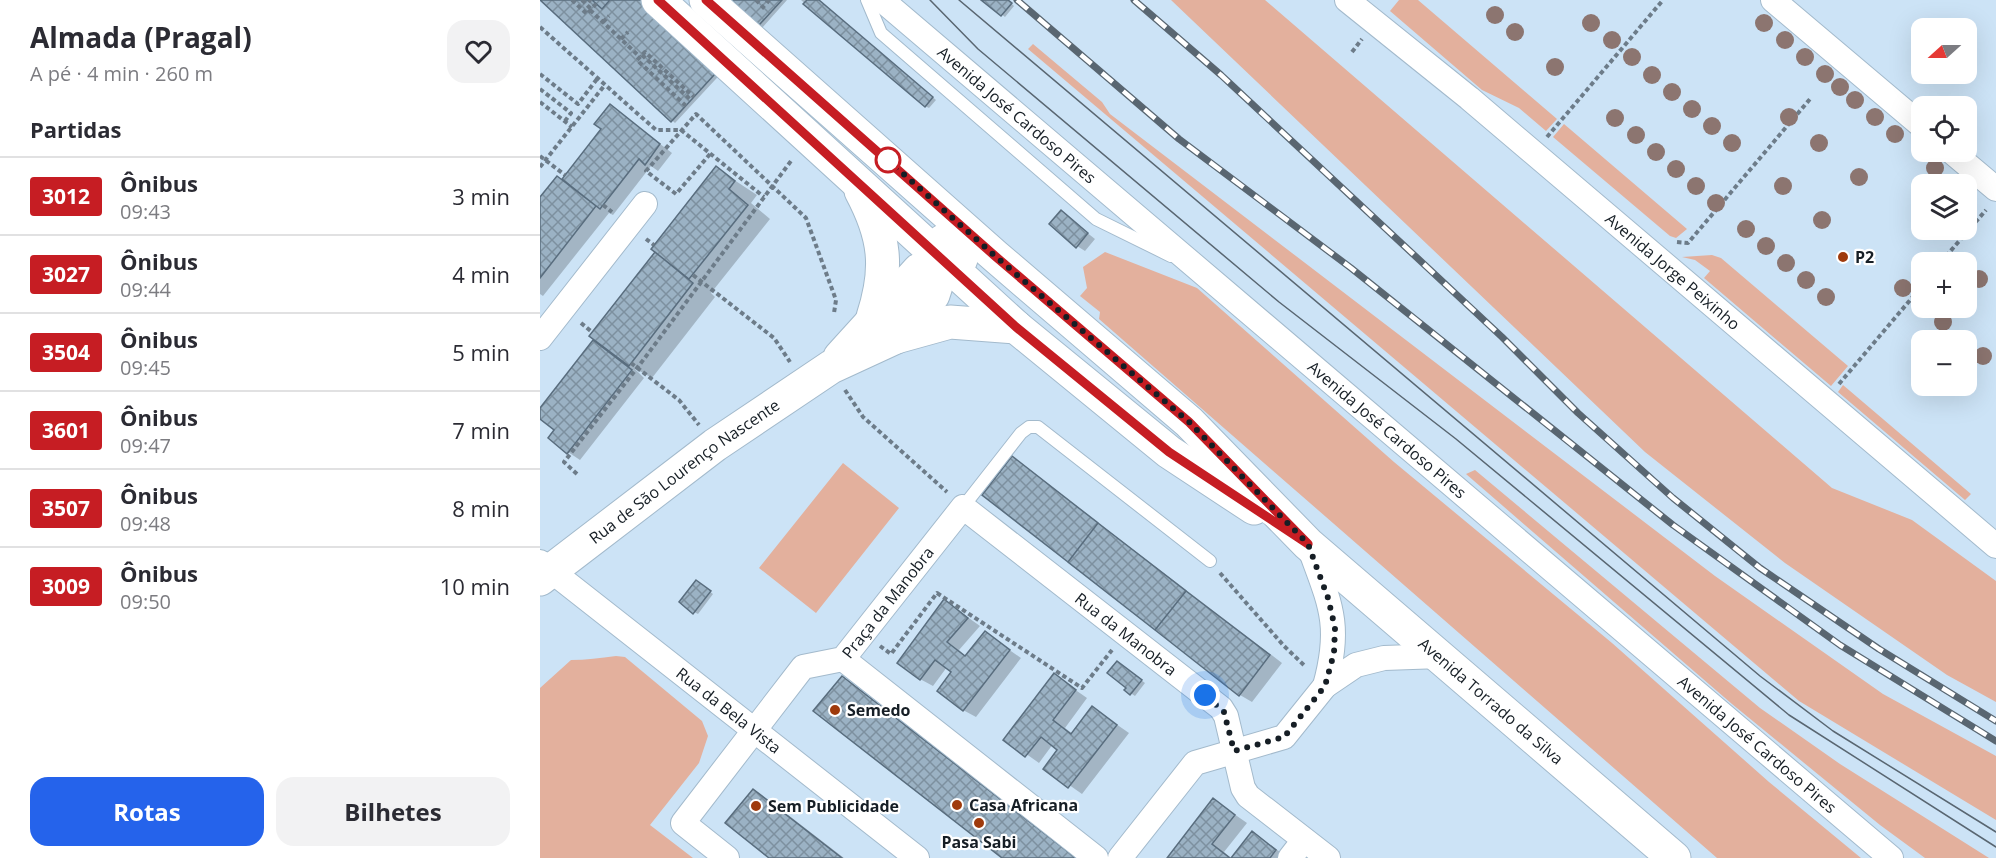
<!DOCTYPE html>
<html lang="pt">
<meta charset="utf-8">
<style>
body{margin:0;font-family:"Open Sans",sans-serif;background:#f2f2f3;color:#2b2b33;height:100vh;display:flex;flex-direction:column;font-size:22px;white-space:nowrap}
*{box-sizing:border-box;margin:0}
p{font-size:20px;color:#7c7c81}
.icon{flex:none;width:33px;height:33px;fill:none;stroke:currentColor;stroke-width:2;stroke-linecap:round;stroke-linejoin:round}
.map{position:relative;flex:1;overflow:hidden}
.sheet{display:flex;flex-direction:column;background:#fff;width:540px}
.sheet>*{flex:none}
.badge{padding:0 12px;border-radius:4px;font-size:21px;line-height:39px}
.needle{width:39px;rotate:249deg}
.fabs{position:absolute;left:1371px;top:18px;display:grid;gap:12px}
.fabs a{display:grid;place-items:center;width:66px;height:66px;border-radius:12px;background:#fff;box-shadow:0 6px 24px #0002;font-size:30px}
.you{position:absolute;width:30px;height:30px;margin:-15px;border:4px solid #fff;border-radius:50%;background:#1a73e8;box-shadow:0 0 0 9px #1a73e833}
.map>.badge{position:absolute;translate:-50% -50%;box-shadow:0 0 0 3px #fff}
h2{padding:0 30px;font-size:22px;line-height:54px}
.round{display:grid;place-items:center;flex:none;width:63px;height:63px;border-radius:18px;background:#f2f2f3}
.head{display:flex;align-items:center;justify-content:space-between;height:102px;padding:0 30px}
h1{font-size:28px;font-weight:700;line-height:45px}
.button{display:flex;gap:12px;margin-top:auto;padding:12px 30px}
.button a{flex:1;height:69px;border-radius:18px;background:#2563eb;color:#fff;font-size:24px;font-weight:700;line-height:69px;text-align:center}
.button a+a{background:#f2f2f3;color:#2b2b33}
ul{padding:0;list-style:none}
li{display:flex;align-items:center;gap:18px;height:78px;padding:0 30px;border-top:2px solid #e1e1e2}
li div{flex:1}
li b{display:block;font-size:22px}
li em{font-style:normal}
li .badge{min-width:66px;font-weight:700;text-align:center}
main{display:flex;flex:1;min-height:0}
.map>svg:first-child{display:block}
</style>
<main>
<section class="sheet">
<div class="head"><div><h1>Almada (Pragal)</h1><p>A pé · 4 min · 260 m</p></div><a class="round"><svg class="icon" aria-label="heart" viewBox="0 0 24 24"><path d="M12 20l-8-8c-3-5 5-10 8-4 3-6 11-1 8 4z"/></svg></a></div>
<h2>Partidas</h2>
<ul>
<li><span class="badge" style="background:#c61d23;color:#fff">3012</span><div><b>Ônibus</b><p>09:43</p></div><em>3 min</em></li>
<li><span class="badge" style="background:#c61d23;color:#fff">3027</span><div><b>Ônibus</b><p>09:44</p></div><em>4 min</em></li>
<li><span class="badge" style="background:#c61d23;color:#fff">3504</span><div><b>Ônibus</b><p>09:45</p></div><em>5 min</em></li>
<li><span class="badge" style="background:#c61d23;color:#fff">3601</span><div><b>Ônibus</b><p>09:47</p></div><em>7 min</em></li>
<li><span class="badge" style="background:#c61d23;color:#fff">3507</span><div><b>Ônibus</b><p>09:48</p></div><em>8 min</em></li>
<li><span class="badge" style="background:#c61d23;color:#fff">3009</span><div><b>Ônibus</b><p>09:50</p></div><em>10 min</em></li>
</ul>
<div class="button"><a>Rotas</a><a>Bilhetes</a></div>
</section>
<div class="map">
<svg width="1456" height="858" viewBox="0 0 1456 858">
<defs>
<pattern id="building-cross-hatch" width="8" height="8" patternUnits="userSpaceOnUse" patternTransform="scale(1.5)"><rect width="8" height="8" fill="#9bb2c4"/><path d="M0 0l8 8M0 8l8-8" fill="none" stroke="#7d909f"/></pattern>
</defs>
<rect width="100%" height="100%" fill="#cce3f6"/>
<path fill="#e3b09d" d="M631 0H725L1292 488 1372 520 1456 581V702L1407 675 1245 563 1105 452Z
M859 0H878L1017 119 1006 131 979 108 942 90 850 11Z
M493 44 562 102 570 114 1175 576 1343 694 1456 756V820L1259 701 488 49Z
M1024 124 1147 229 1136 238 1130 236 1013 137Z
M565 252 657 288 854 462 1072 643 1229 782 1321 858H1177L559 319 560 312 540 296 547 288 543 267Z
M1172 255 1181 258 1308 366 1291 386 1164 278 1170 271 1155 260 1142 257Z
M1303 385 1431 494 1425 500 1298 392Z
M303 463 359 508 276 613 219 568Z
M935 470 1220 708 1300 764 1449 858H1385L1340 825 1192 704 926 474Z
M76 656 85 657 162 721 168 736 159 763 110 825 153 858H0V688L31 660C46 660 60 658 76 656Z"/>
<path fill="#0003" d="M0 0 188 66 135 123Z
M172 0H247L214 37Z
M261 0H278L396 100 389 108 385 106Z
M444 0H468L474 6 465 17Z
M70 106 132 153 118 171 111 166 73 215 69 213 3 296 0 294V200L22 181 63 129Z
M176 168 217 195 211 203 230 219 171 293 175 297 112 378 94 368 104 378 40 460 28 452 16 430 0 417V410L54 341 60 345 117 252Z
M521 212 555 239 545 251 537 246Z
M473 458 742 663 712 702 700 695Z
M160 584 173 594 158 614 154 612Z
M405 601 440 626 419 650 427 657 445 633 481 658 436 717 423 710 414 672 407 667 393 686 380 679Z
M581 665 605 683 595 696 586 690Z
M514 675 547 698 525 728 533 734 553 708 589 733 542 794 505 768 519 749 513 744 499 763 465 739Z
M302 678 318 688 538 858H464Z
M213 791 230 801 304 858H232Z
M674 800 707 823 684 852 691 858H629Z
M712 833 724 840 748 858H693Z"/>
<path fill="url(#building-cross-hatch)" stroke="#596d7e" stroke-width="1.5" d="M0 0H116L185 63 131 122Z
M52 0H68L69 1 62 9Z
M170 0H242L209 36Z
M267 0H279L393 97 385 107 263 4Z
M441 0H468L472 3 461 16Z
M70 104 120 144 105 165 99 159 60 209 22 179 61 129 54 124Z
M176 166 195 181 189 189 208 205 149 279 111 249Z
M17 176 56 206 0 278V197Z
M521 210 548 233 536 248 509 224Z
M115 252 153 283 89 366 49 336Z
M53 340 92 370 27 454 8 438 14 430 0 419V408Z
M472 456 558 523 528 562 442 495Z
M558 523 646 591 615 630 528 562Z
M156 580 171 591 153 614 139 602Z
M646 591 730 655 699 696 615 630Z
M404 599 428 618 407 642 425 656 445 631 470 650 423 711 397 691 411 672 395 660 380 680 357 663Z
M577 661 602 680 590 695 584 690 586 688 567 673Z
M514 673 536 690 513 720 531 734 552 706 577 725 528 788 503 769 517 750 501 737 485 757 463 740Z
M302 676 536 858H462L273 711Z
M213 789 302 858H229L185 823Z
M673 798 695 815 672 844 690 858H627Z
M712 831 736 850 730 858H691Z"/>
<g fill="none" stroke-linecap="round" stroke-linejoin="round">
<defs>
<path id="lane" d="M327 0 341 33 556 219 631 256
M423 507 481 433 489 427H498L670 561"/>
<g id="street">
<path id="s1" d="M342 0 1351 858"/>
<path id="s2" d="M807 0 929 98 1456 546"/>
<path d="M1233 0 1382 126"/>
<path d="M1412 152 1456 189"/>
<path d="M0 338 105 204"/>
<path d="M769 546C790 604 802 624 785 686"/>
<path id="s3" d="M0 562 377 858"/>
<path d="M303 659 556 858"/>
<path id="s4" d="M187 858 143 823 263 667 303 659 423 507 681 708 686 716 703 788 708 796 788 858"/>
<path d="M580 858 655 763 744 737 785 686 816 665 844 658 901 656"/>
<path d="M750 858 764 840"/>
</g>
<g id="secondary">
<path d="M118 0 476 327 629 452 714 508"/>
<path id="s5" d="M166 0 455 256 649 422 768 544 1134 858"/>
<path d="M321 191C345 236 349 268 333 317"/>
<path d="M356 337 410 322 476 327"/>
<path d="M300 357 379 270 404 261 421 259"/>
<path id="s6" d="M0 579 175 445 291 367 356 337 393 295 404 261 403 241"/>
</g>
</defs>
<use href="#lane" stroke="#a3bacc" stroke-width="14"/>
<use href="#street" stroke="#a3bacc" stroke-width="26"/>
<use href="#secondary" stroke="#a3bacc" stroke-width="35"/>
<path stroke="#6d7c89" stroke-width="4" stroke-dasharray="4.5 3" stroke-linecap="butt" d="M32 0 47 14 55 5 49 0
M42 0 51 9
M216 0 225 9
M226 0 230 3
M50 10 100 57
M63 22 69 16
M0 27 116 130H141L224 197
M81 39 88 32
M812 52 822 39
M102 55 151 100
M0 74 38 104 57 79
M0 89 31 113 25 121
M0 102 32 127
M146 106 97 60 105 52 154 97
M1007 137 1123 0
M170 154 136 194 106 171 156 114 266 218 296 300 294 313
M0 156 25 175
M0 167 64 86
M63 205 72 212
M106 239 114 245
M1137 242 1148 243 1270 99
M1401 262 1446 210
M153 275 234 338 250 362
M41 323 52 332
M91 363 139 400 159 425
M1299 384 1382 286
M305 390 323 417 407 492
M37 474 24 462 104 359 251 161
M680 573 744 646 766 667
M340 646 351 654 397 593 542 688 572 650"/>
<use href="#lane" stroke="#fff" stroke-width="12"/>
<use href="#street" stroke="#fff" stroke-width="24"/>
<use href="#secondary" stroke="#fff" stroke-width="33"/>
<path stroke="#596671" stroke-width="1.5" d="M390 0 438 49 739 302 916 439 1249 715 1456 847
M419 0 1220 676 1293 731 1456 832"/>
<defs>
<path id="rail" d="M477 0 639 139 811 268 1133 525 1300 645 1456 741
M594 0 681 75 962 337 1038 413 1133 498 1220 568 1339 649 1456 721"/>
</defs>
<use href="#rail" stroke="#596671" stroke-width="7"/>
<use href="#rail" stroke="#fff" stroke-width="4.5" stroke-dasharray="14" stroke-linecap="butt"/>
</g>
<g fill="#8c7570">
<circle cx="955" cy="15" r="9"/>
<circle cx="1051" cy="23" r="9"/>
<circle cx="1224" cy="23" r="9"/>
<circle cx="975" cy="32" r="9"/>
<circle cx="1072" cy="40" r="9"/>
<circle cx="1245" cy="40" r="9"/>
<circle cx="1092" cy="57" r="9"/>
<circle cx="1265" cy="57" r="9"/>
<circle cx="1015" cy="67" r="9"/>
<circle cx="1285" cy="74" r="9"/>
<circle cx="1112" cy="75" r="9"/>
<circle cx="1300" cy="87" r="9"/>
<circle cx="1132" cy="92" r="9"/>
<circle cx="1315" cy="100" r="9"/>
<circle cx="1152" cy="109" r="9"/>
<circle cx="1249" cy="117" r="9"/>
<circle cx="1335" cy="117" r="9"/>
<circle cx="1075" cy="118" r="9"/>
<circle cx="1172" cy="126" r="9"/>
<circle cx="1355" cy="134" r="9"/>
<circle cx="1096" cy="135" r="9"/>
<circle cx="1192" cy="143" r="9"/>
<circle cx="1279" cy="143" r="9"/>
<circle cx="1116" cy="152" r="9"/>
<circle cx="1395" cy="168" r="9"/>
<circle cx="1136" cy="169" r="9"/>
<circle cx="1319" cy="177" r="9"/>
<circle cx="1156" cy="186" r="9"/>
<circle cx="1243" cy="186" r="9"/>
<circle cx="1176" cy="203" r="9"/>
<circle cx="1282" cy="220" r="9"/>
<circle cx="1206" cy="229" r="9"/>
<circle cx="1226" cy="246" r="9"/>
<circle cx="1246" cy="263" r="9"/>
<circle cx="1439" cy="279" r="9"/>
<circle cx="1266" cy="280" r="9"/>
<circle cx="1363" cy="288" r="9"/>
<circle cx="1286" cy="297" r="9"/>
<circle cx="1403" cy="322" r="9"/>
<circle cx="1443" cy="356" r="9"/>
</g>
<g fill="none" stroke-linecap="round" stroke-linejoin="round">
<defs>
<path id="line" d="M118 0 476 327 629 452 768 544 649 422 455 256 166 0"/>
</defs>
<use href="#line" stroke="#fff" stroke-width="14"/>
<use href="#line" stroke="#c61d23" stroke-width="9"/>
<path stroke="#161e25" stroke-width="6" stroke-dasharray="0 10.8" d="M348 160 455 256 649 422 768 544 788 598 795 628 794 653 785 686 744 737 694 751 684 712 665 695"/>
</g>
<circle fill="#fff" stroke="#c61d23" stroke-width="3" cx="348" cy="160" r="12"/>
<g fill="#9f3a0c" stroke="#fff" stroke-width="2">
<circle cx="1303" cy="257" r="6"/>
<circle cx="295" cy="710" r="6"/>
<circle cx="417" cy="805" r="6"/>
<circle cx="216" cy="806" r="6"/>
<circle cx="439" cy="823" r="6"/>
</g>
<g text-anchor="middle" stroke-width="4.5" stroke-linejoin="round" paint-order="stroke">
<g font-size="16" fill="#161e25" stroke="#fff">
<text dy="6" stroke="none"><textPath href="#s1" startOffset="177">Avenida José Cardoso Pires</textPath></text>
<text dy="6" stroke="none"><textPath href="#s2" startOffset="424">Avenida Jorge Peixinho</textPath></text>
<text dy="6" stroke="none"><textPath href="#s1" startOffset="663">Avenida José Cardoso Pires</textPath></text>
<text dy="6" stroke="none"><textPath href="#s6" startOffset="180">Rua de São Lourenço Nascente</textPath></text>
<text dy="6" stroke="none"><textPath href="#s4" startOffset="366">Praça da Manobra</textPath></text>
<text dy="6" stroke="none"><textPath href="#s4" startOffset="694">Rua da Manobra</textPath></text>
<text dy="6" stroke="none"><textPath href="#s5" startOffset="1053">Avenida Torrado da Silva</textPath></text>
<text dy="6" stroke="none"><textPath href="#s3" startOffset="240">Rua da Bela Vista</textPath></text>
<text dy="6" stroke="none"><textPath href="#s1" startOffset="1149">Avenida José Cardoso Pires</textPath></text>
</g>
<g font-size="16" font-weight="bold" fill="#161e25" stroke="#fff" text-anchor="start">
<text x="1315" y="263">P2</text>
<text x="307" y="716">Semedo</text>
<text x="429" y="811">Casa Africana</text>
<text x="228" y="812">Sem Publicidade</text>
<text x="439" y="848" text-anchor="middle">Pasa Sabi</text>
</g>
</g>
</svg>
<div class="fabs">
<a><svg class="needle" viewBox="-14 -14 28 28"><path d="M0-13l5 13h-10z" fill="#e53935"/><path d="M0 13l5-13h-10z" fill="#7c7c81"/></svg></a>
<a><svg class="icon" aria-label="locate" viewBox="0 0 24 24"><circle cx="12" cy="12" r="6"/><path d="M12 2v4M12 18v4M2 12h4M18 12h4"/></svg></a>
<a><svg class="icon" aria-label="layers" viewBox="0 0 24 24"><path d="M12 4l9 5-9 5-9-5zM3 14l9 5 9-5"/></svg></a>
<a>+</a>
<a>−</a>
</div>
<div class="you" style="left:665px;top:695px"></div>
</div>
</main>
